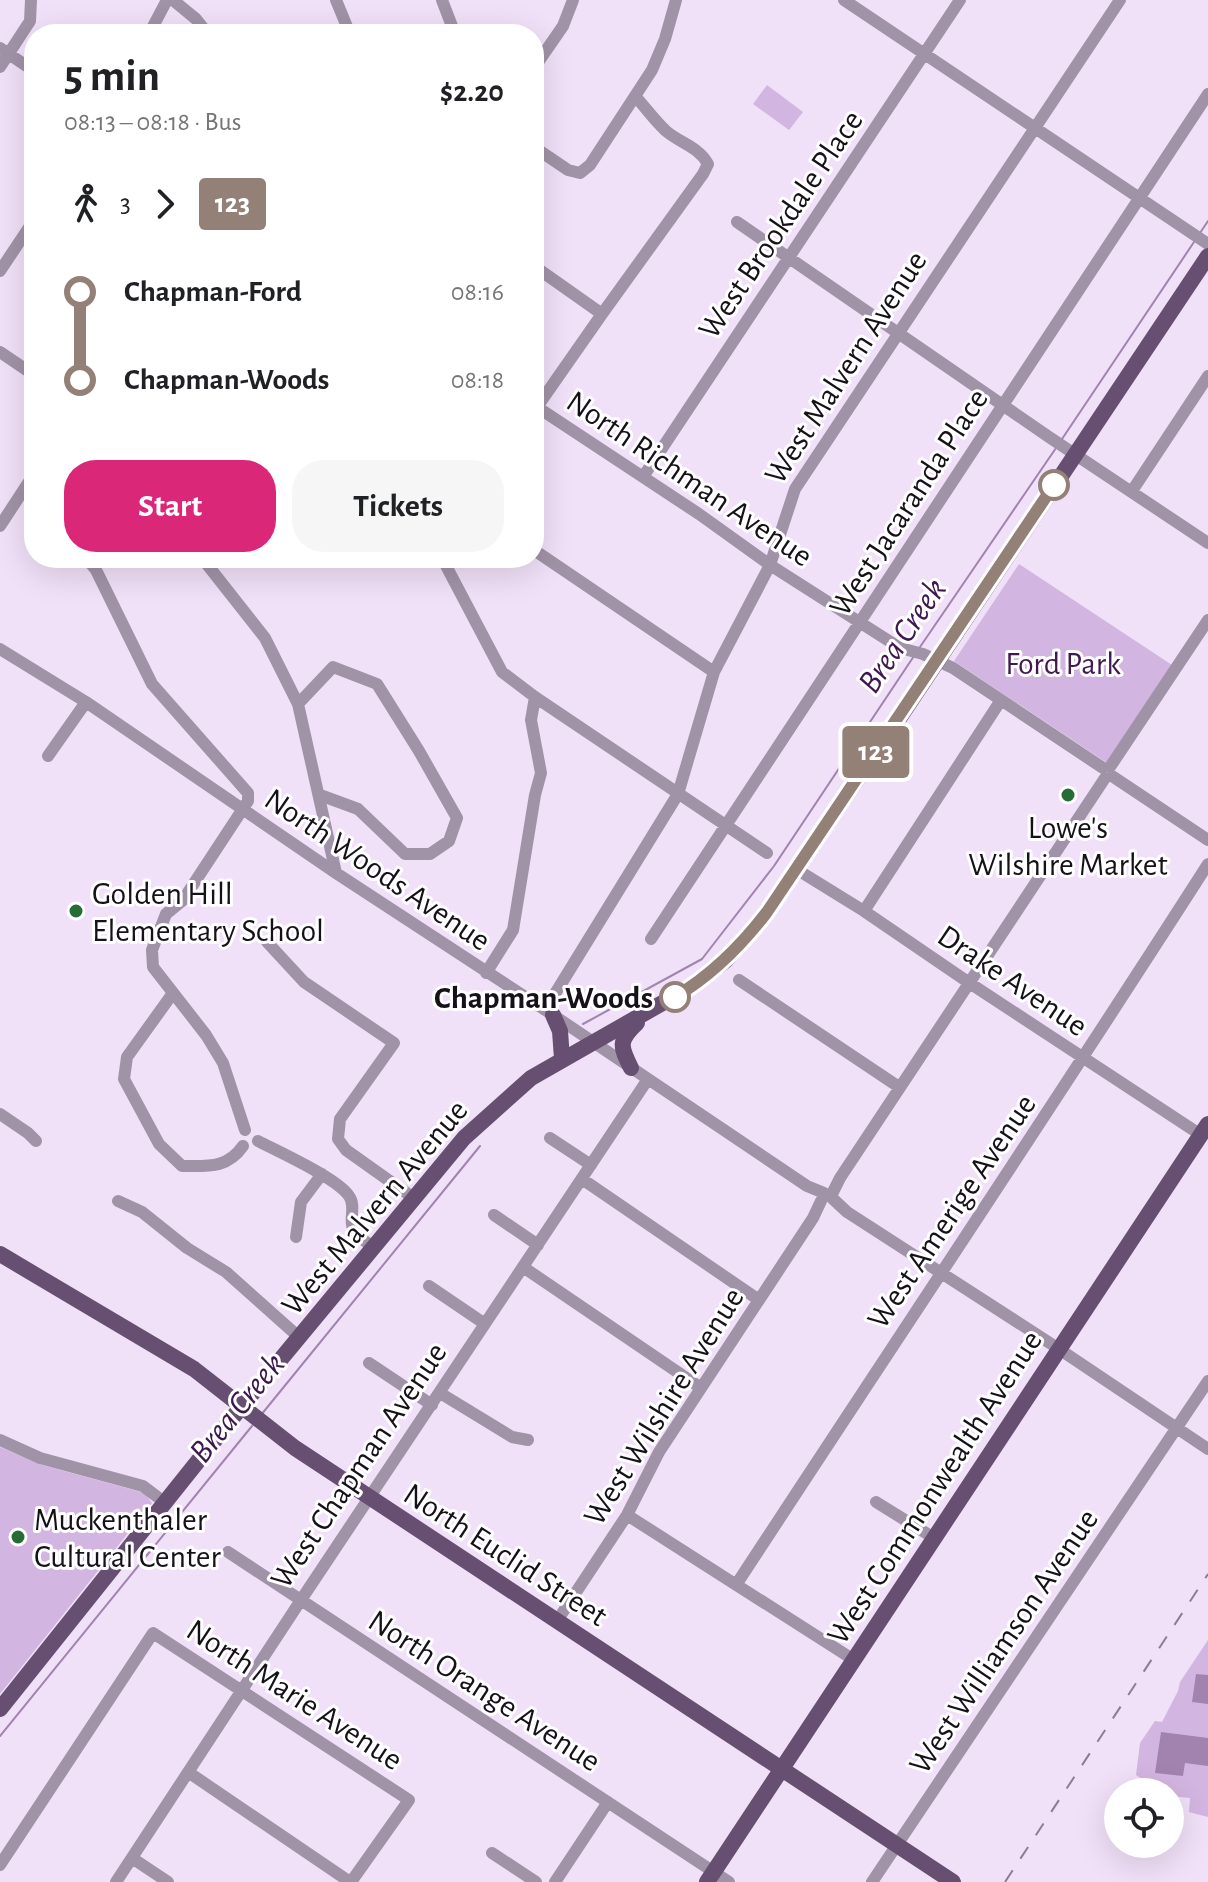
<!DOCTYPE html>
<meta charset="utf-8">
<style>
body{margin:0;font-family:"Alegreya Sans",sans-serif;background:#f6f6f6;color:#202124;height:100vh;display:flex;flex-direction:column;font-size:30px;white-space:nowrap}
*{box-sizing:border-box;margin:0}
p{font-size:26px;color:#757577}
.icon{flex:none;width:44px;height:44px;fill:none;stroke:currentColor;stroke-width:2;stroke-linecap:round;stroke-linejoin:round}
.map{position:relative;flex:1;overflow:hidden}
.details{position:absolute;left:24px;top:24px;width:520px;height:544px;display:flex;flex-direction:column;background:#fff;border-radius:32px;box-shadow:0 8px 32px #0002}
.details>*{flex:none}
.badge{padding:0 16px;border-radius:6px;font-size:28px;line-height:52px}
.buttons{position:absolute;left:1104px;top:1778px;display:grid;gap:16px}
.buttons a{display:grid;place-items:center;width:80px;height:80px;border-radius:50%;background:#fff;box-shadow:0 8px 32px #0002;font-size:40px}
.map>.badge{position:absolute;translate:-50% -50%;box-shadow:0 0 0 4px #fff}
.legs{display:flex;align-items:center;gap:12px;height:88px;padding:0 40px;font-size:26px}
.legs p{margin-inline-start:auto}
.summary{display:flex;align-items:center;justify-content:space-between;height:136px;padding:0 40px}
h1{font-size:44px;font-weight:700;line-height:60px}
.primary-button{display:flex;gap:16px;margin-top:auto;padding:16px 40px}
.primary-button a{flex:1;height:92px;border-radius:32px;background:#db2777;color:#fff;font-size:32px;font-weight:700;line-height:92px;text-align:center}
.primary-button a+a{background:#f6f6f6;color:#202124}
ul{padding:0 40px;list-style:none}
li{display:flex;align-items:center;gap:28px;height:88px;font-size:30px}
li i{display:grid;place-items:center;width:12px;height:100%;margin:0 10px;background:currentColor}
li i::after{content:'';width:20px;height:20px;margin:-10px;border:6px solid;border-radius:50%;background:#fff}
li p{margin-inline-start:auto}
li:first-child i{background:linear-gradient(#0000 50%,currentColor 0)}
li:last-child i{background:linear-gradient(currentColor 50%,#0000 0)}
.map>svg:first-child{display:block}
</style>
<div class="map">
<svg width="1208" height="1882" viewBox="0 0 1208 1882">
<rect width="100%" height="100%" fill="#f0e0f8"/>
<path fill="#d3b5e1" d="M767 85 803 112 789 130 753 104Z
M1019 564 1172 665 1107 763 954 661Z
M0 1447 42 1465 145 1493 152 1503 0 1694Z
M1208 1640V1817L1189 1812 1190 1798 1170 1796V1792H1161L1136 1775 1140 1743 1155 1721 1162 1722 1178 1691 1180 1682Z"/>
<path fill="#a283af" d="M1196 1674 1208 1675V1704L1192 1702Z
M1161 1732 1208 1738V1766L1185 1763 1183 1776 1155 1773Z"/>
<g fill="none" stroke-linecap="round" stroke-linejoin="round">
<path stroke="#a283af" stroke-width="2" d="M1200 233 1208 221
M1062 439 1194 242
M920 647 1056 448
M583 1024 702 959 774 866 914 656
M261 1415 480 1146
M0 1736 252 1426"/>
<path stroke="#a193a7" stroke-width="12" d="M173 0 196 19 208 34
M336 0 350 34
M442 0 455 34
M844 0 1208 244
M149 34 167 0
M0 48 34 71
M0 67 30 21 31 0
M534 68 563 26 573 0
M534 147 568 170 580 173 590 165 652 70 665 39 676 0
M737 222 1049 437 1208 543
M534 266 602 314
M0 271 34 220
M0 352 34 375
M534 405 699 514 770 565 900 648 923 654 953 668 1103 768
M537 407 602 314 703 174 708 164C699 147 680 143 666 131 655 121 645 107 635 96
M643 477 960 0
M1132 491 1208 376
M0 526 34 474
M534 550 714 672
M86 558 96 570 152 684 248 793V801L183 900 166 914 152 950 153 967 206 1035 223 1063 245 1130
M202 558 265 638 298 704 336 873
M442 558 502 672 535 697 767 853
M0 649 86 702 336 873 553 1015 807 1186 824 1193
M298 704 333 667 377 684 419 751 457 818 449 841 430 854H405L358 809 320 795
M48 756 86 702
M1110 767 1208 620
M1112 776 1208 840
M796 869 864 911 968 982 1201 1135
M864 911 1001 700
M651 939 1208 94
M267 942 304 982 394 1043 340 1119 338 1139 346 1150 415 1199
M486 973 513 930 535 795 541 773 531 720 535 697
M739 980 899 1087
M173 993 127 1057 124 1079 159 1144 182 1166C207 1166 227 1169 243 1146
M545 1010 678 794 714 672 770 565 795 489 1120 0
M0 1114 28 1133 36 1141
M550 1138 591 1165
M258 1141C279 1152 337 1178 349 1196 357 1207 347 1221 355 1232 359 1238 368 1243 374 1248
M582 1179 759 1300
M831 1196 840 1178 1105 778
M832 1198 847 1212 1059 1349 1208 1449
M118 1201 142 1212 187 1248 226 1272 300 1338
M494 1215 538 1245
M296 1237 301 1202 322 1174
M523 1267 701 1388
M429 1286 485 1324
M369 1363 432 1405
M440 1393 512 1437 528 1440
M0 1440 40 1458 143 1486 164 1502
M876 1502 934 1538
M627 1515 854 1660
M228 1552 729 1882
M736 1585C893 1345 1053 1106 1208 864
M557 1621 627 1515 659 1452 813 1218 821 1201
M188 1772 350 1882
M492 1853 536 1882
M132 1858 168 1882
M0 1865 153 1633 409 1800 351 1882
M116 1882 301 1600 648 1079
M555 1882 608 1802
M872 1882 1208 1381"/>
<path stroke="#674f71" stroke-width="16" d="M553 1015 560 1031 562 1059
M631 1068C620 1046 618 1041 637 1023
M0 1254 194 1369 295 1448 953 1882
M0 1709 242 1406 464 1138 531 1078 694 985 725 961 760 921 896 723 1208 256
M707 1882 1208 1124"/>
<path stroke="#897f8f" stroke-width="2" stroke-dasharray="14 14" stroke-linecap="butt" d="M1005 1882 1208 1574"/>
</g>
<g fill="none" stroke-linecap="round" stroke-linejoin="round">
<defs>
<path id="line-1" d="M675 997C712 975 741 946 767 912L1054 485"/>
</defs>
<use href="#line-1" stroke="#fff" stroke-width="18"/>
<use href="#line-1" stroke="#938177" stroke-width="12"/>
</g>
<g fill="#fff" stroke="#938177" stroke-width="4">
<circle cx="1054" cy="485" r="14"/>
<circle cx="675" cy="997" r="14"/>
</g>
<g fill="#276c37" stroke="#fff" stroke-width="3">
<circle cx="1068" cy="795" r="8"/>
<circle cx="76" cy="911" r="8"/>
<circle cx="18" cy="1537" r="8"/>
</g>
<g text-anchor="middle" stroke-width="6" stroke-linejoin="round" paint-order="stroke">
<g font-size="32" fill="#161119" stroke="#fff">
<text transform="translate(780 224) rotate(-56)" y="11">West Brookdale Place</text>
<text transform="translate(845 367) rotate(-57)" y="11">West Malvern Avenue</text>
<text transform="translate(690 478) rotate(34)" y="11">North Richman Avenue</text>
<text transform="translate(908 502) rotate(-57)" y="11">West Jacaranda Place</text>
<text transform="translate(378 869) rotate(34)" y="11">North Woods Avenue</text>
<text transform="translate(1013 980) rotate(34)" y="11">Drake Avenue</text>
<text transform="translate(374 1207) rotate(-50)" y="11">West Malvern Avenue</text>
<text transform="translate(951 1211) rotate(-56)" y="11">West Amerige Avenue</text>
<text transform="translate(663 1406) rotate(-58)" y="11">West Wilshire Avenue</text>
<text transform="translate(358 1465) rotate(-56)" y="11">West Chapman Avenue</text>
<text transform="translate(934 1487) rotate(-57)" y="11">West Commonwealth Avenue</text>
<text transform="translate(506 1554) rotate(33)" y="11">North Euclid Street</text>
<text transform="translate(1003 1641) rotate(-56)" y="11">West Williamson Avenue</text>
<text transform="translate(485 1690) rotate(33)" y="11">North Orange Avenue</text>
<text transform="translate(295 1694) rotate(33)" y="11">North Marie Avenue</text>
</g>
<g font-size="32" fill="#411950" stroke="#fff">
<text x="1063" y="674">Ford Park</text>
</g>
<g font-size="32" fill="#161119" stroke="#fff" text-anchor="start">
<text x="1068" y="838" text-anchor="middle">Lowe's<tspan x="1068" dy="37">Wilshire Market</tspan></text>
<text x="92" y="904">Golden Hill<tspan x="92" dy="37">Elementary School</tspan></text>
<text x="34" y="1530">Muckenthaler<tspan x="34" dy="37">Cultural Center</tspan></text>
</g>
<g font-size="32" font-weight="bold" fill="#161119" stroke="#fff" text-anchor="end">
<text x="653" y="1008">Chapman-Woods</text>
</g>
<g font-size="34" font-style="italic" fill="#3f174f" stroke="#fff">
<text transform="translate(901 635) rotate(-56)" y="12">Brea Creek</text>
<text transform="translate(236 1407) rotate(-51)" y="12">Brea Creek</text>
</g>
</g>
</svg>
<div class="buttons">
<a><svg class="icon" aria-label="locate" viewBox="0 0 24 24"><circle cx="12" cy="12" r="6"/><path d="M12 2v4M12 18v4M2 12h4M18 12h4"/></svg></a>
</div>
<b class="badge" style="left:876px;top:752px;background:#938177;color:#fff">123</b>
<section class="details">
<div class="summary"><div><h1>5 min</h1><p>08:13 – 08:18 · Bus</p></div><b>$2.20</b></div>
<div class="legs"><svg class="icon" aria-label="walk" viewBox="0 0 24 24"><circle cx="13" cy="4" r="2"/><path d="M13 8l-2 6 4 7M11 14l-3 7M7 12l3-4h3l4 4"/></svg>3<svg class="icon" aria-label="forward" viewBox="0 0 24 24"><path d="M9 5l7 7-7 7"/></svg><b class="badge" style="background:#938177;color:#fff">123</b></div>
<ul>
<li><i style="color:#938177"></i><b>Chapman-Ford</b><p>08:16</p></li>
<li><i style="color:#938177"></i><b>Chapman-Woods</b><p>08:18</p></li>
</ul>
<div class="primary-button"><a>Start</a><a>Tickets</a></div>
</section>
</div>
